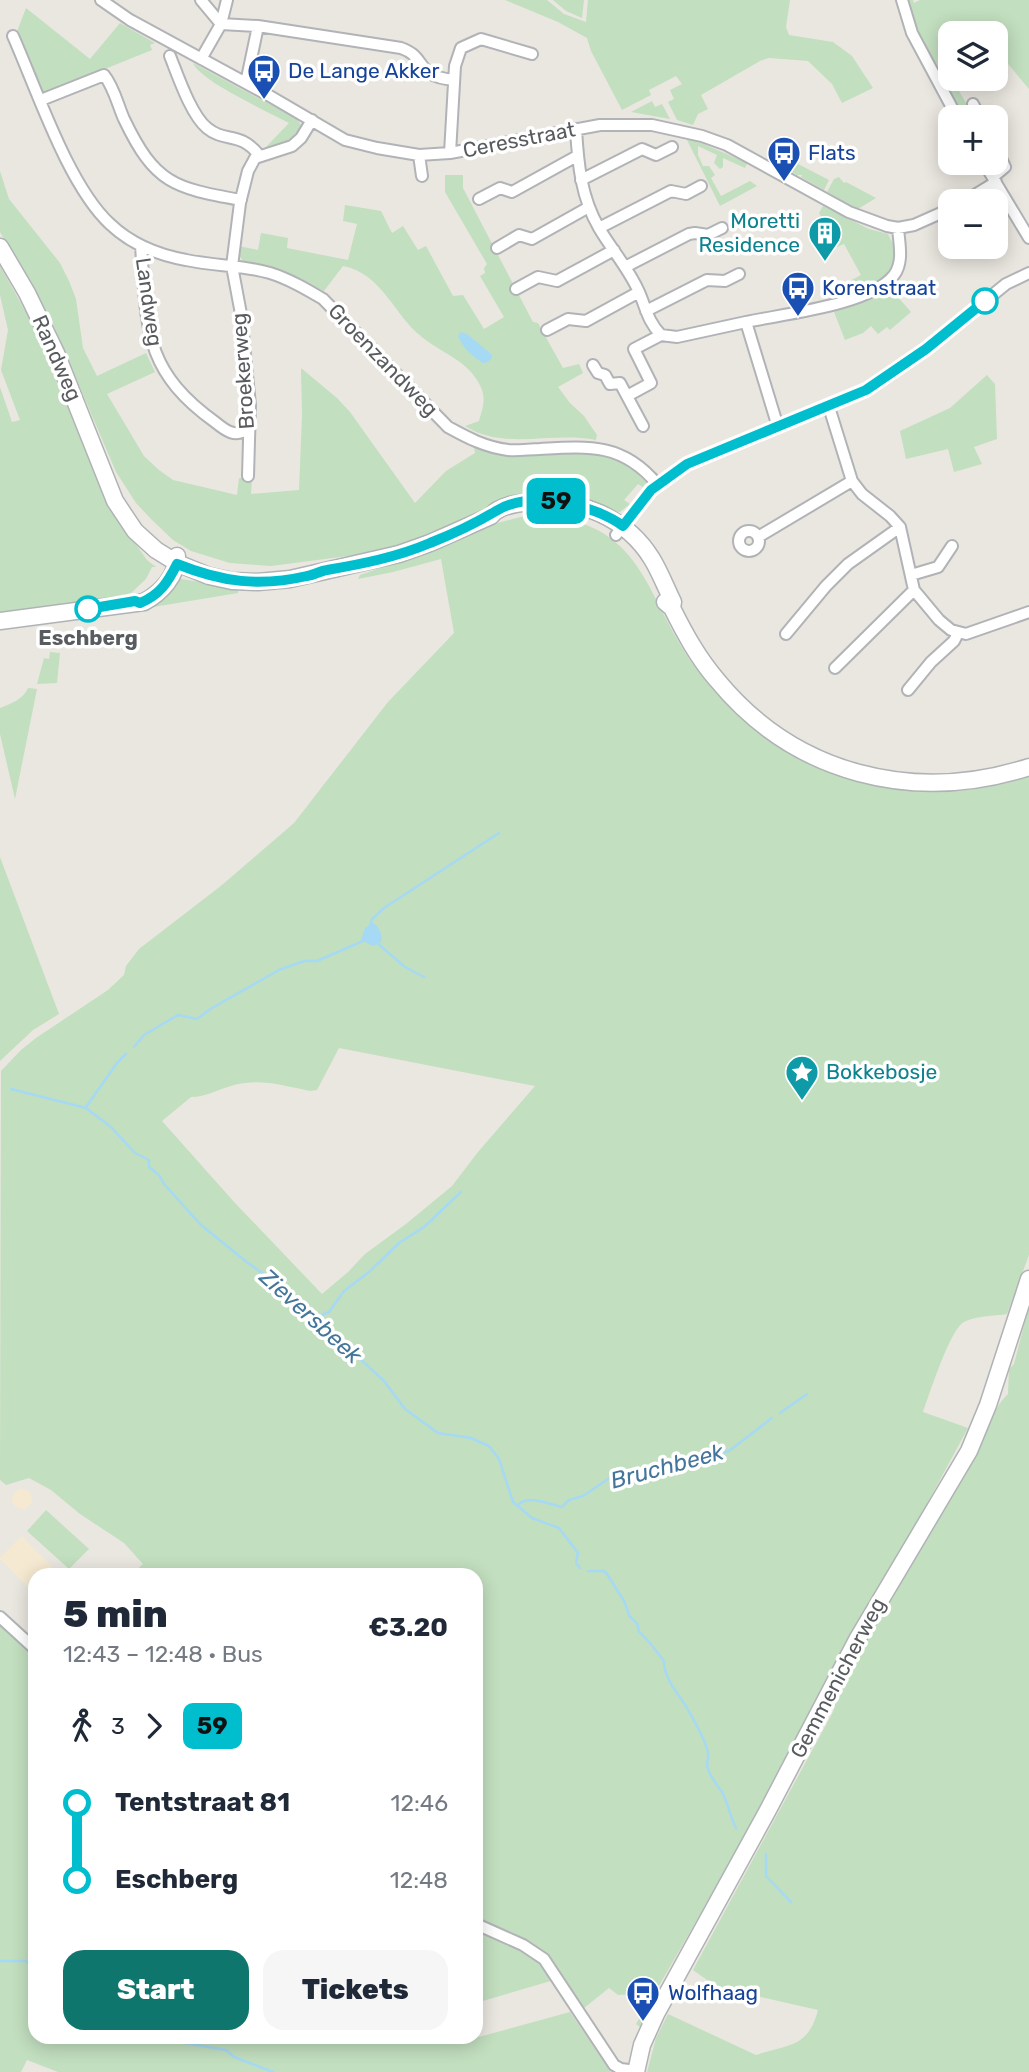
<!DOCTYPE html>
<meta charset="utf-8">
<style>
body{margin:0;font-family:Rubik,sans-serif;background:#f6f6f7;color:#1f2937;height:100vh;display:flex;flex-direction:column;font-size:26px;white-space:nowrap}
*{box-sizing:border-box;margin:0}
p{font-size:23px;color:#747a83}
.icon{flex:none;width:38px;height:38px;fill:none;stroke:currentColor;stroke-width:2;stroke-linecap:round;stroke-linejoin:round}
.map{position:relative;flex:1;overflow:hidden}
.panel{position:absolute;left:28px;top:1568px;width:455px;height:476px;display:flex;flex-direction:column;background:#fff;border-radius:21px;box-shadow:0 4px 18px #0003}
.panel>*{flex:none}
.badge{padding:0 14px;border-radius:10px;font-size:24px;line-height:46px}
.fabs{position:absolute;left:938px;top:21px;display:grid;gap:14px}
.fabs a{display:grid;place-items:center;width:70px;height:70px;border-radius:14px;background:#fff;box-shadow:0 4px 18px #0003;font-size:35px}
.map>.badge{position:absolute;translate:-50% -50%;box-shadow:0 0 0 4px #fff}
.legs{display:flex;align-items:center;gap:10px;height:77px;padding:0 35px;font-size:23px}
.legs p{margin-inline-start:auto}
.headline{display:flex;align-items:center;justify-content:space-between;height:119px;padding:0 35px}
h1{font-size:38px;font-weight:800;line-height:52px}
.action{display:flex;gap:14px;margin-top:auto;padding:14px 35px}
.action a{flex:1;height:80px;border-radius:21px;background:#0f766e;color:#fff;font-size:28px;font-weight:800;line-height:80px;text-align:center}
.action a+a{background:#f6f6f7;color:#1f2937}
ul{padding:0 35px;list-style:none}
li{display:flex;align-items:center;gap:24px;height:77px;font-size:26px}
li i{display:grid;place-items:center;width:10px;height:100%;margin:0 9px;background:currentColor}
li i::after{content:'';width:18px;height:18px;margin:-9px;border:5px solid;border-radius:50%;background:#fff}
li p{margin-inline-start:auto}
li:first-child i{background:linear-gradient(#0000 50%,currentColor 0)}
li:last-child i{background:linear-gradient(currentColor 50%,#0000 0)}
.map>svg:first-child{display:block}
</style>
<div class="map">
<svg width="1029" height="2072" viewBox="0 0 1029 2072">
<rect width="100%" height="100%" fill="#eae7e0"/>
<path fill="#c2dfbf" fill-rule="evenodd" d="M505 0H547L564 14 586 22 588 0H790L786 27 789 35 833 42 852 56 873 88 842 103 832 84 808 61 769 58 760 61 701 95 708 109 698 114 693 125 677 120 668 102 674 99 670 90 682 84 676 76 649 90 651 95 622 110 591 51 587 38 558 22Z
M553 0H584L582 18 566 11Z
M905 0H913L914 3 920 0H1029V89L998 52 996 54V33H950V79H962L955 84 974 117H962L926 56Z
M26 8 90 59 120 23 155 43 150 45 152 50 43 94 16 34Z
M193 63 297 119 301 125C293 141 282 144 265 148L289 123C269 112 200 81 193 63Z
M652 101 655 107 662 104 670 119 631 112Z
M688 137 747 163 745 168 723 158V167L720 169 714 163 717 155 698 146V155L703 166H709L715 175 711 178 721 196 750 181 757 186 720 206 687 140Z
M786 154 799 161 798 164 829 180 824 190 801 177 802 175H797L780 165V160Z
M0 171 9 199 60 263 69 281 76 299 83 348 97 376 146 353 155 372 107 394 144 456 159 470 173 480 237 495 239 478 252 479 251 494 299 490 302 416 301 368 337 398 350 412 415 503 446 471 475 453 474 448 511 454 601 452 625 462 647 483 644 488 638 484 624 500 630 504 620 512 504 501 419 540 379 552 271 566 230 563 191 551 173 540 151 519 136 503 116 472 53 324 0 232Z
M445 175H463V188L533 322 538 323 563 368 579 364 583 373 558 387 570 403 584 416 597 435 596 440C552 431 504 451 465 426L479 421C484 404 487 396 477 380 464 359 440 352 422 337 395 317 382 273 343 266L324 291 295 276 243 261 238 254V246L258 250 261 233 288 238 287 248 348 260 357 224 343 221 345 205 381 211 392 233 403 226 418 250 426 246 453 296 463 295 484 329 504 317 480 276 485 273 484 268 487 264 445 192Z
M839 177 844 183 846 182 876 198 858 209 827 192 834 179Z
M823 206 869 229 888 234 894 246 893 264 885 276 867 288 833 297 835 289 861 275 844 244 837 247 819 213Z
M0 266 37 332 64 393 109 506 147 560 156 567H152L146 579 131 593 119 597 0 615V387L12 422 20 420 1 370 8 330 0 295Z
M890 288 911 312 890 330 887 327 878 334 871 326 863 333 845 340 834 312 864 302Z
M987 375 995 384 997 439 974 447 982 464 954 472 948 449 906 459 900 431 950 408Z
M532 514C647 521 642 594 695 667 770 772 906 819 1029 776V1255L1007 1314C994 1316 975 1316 964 1322 950 1329 929 1396 923 1412L968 1428 776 1782 656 1991 658 1996 640 2027 636 2024 647 2005C638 1995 631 1994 618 1995L609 1988 584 2008 555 1965 541 1949 476 1919V1575H131L143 1564 124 1543 80 1514 51 1490 29 1478 6 1485 0 1480 1 1071 21 1050 36 1038 108 990 124 975 126 966 139 949 222 885 294 823 388 702 454 633 441 559 393 572 358 579 360 575 435 549 482 527ZM339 1048 535 1086 478 1152 452 1186 406 1224 365 1254 348 1272 322 1294 235 1203 162 1121 191 1097C206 1097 219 1089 234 1085 260 1078 285 1086 310 1091L317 1090Z
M175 578 238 588V593L117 613Z
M50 652 60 653 57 683 37 684 44 658 49 659Z
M28 688 37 689 15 799 0 734V708C10 704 24 699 28 688Z
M0 857 59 1014 33 1030 0 1061Z
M1029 1306V2072H647L656 2038 668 2014 756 2055C789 2044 808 2048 818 2010L725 1989 714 1985 693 1970 834 1710 832 1707C874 1622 926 1543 974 1460 987 1439 990 1411 1008 1394L1009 1369 1014 1364Z
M46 1510 89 1549 69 1569 27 1531Z
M0 1621 35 1653V2037H476V2032L479 2037 570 2012 611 2072H58L27 2060 21 2072H0Z
M476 1930 538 1960 554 1980 476 2003Z"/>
<path fill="#f5e9d1" d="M12 1499a10 10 0 1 1 20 0a10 10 0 1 1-20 0Z
M22 1536 60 1575H35V1594L0 1559V1557Z"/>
<path fill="#a6d9f4" d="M461 332 467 334 491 354 492 358 488 362 483 363C472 356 463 348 458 336Z
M373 923C379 926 383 935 381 942L373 946 361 940 365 928Z"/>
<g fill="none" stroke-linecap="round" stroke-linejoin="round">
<path stroke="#a6d9f4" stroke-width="2.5" d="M370 926 372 919 384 908 499 833
M376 942 405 967 424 977
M134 1047 144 1035 178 1015 197 1019 212 1008 279 970 304 961H317L363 941
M11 1089 86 1108 111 1127 135 1153 149 1160V1167L159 1175 164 1184 201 1225 248 1263 288 1291 309 1313 316 1317 336 1340 355 1354 384 1381 405 1409 438 1433 471 1438 489 1446 499 1459 513 1502 532 1518 559 1528 578 1553 576 1563 580 1568
M86 1107 117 1063 126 1054
M317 1317 329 1312 344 1291 369 1272 399 1243 424 1227 461 1192
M780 1413 807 1394
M519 1504C531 1495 548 1504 562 1507L569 1500 583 1496 614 1475 635 1479 683 1459 689 1460 729 1451 772 1418
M588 1571H604L607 1574 624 1601 630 1617 637 1623 639 1632C649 1639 656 1652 664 1661 664 1680 679 1694 687 1708 694 1720 706 1741 708 1753 709 1757 707 1760 707 1764 707 1773 717 1785 722 1792 728 1803 730 1816 736 1828
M766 1854V1876L791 1902
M0 1961H26L35 1968
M150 2037 226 2050 234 2057 273 2072"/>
<defs>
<path id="street" d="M101 0 130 20 268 95 345 140 377 148 419 155 450 153 600 125H652L702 136 727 145 849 212 887 226 898 228 914 225 950 209
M201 0 221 24 258 26 401 48C429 58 413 76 454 80
M902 0 912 33 957 117
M13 36C37 90 68 185 110 224 131 244 158 255 186 260 214 266 243 265 270 273 289 279 306 289 323 299L448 427C468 438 485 447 508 450 518 451 530 449 540 449 589 446 623 443 657 484
M170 56C178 76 191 115 207 128 225 143 240 131 259 155
M201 59 221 24 227 0
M246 83 258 26
M41 100 104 75C114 87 118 106 124 119 155 184 174 188 241 200
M973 104 980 117
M576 129C578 164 581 197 599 228 612 250 629 269 639 292 646 308 648 322 661 335
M450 153 455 66 461 48 481 39 532 54
M419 155 422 176
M984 163 1029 238
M993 177 1005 167 996 147
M581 180 642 149 656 155 672 147
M479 199 500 188 512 192 577 156
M965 201 996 182
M599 228 671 191 686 194 701 186
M141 246C147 328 143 370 215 422 226 431 235 438 248 429
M497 248 519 235 532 239 589 207
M625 267 689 234 695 233 708 235 722 228
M516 289 538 277 557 281 614 250
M646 311 707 280 725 281 739 274
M746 322 778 427
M547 330 568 319 586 321 639 292
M593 365 598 373 605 375 610 384 620 383 643 426
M627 396 651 383 634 349 661 335 677 337C700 332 723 327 746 322 783 314 871 305 894 275 904 262 899 243 898 228
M829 407 852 481 862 494 890 516 900 527 914 590 939 620 951 630 966 634 1029 612
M248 476 250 405 241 314 232 266 240 203 248 171 255 158 292 146 301 138 312 120
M739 541a10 10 0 1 1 20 0a10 10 0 1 1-20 0Z
M616 535 651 490 686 464 866 390 926 349 1006 284 1029 273
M758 537 852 481
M911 575 938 567 952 546
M786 634 826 586 848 564 900 527
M835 668 914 590
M908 690 931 662 954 641 958 633
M0 1617 35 1649
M476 1924 523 1945 544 1959 614 2065 621 2069 636 2071"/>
<path id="secondary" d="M0 247 27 293 56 353 115 501 135 531 156 550 177 563 209 576 232 581 258 582 290 579 399 554 430 543 491 516C499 505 519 503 531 502 578 497 627 518 652 559 660 572 666 588 673 602L672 608
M665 602 672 608C685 634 698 658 717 680 795 775 914 804 1029 767
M0 621 144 602C161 593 177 576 177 556
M636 2072 642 2045 656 2014 768 1810 858 1638 969 1451 988 1405 1029 1279"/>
</defs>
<use href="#street" stroke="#b1b3b7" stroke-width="14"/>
<use href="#secondary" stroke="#b0b3b6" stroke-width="19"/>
<use href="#street" stroke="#fff" stroke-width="10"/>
<use href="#secondary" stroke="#fff" stroke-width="16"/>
</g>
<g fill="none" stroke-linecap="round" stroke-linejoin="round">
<defs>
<path id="line-1" d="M88 609 135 601 140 603C160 595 168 582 177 564 222 582 259 587 307 576 314 575 320 571 327 570 362 564 397 557 430 543 453 534 476 523 496 511 530 490 593 504 623 526L651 490 687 464 866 390 926 349 985 301"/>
</defs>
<use href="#line-1" stroke="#fff" stroke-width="16"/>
<use href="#line-1" stroke="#00becd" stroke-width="10"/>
</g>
<defs>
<symbol id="bus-pin" viewBox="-11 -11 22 30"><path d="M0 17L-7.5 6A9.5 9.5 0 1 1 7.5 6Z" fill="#1a4fb4" stroke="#fff"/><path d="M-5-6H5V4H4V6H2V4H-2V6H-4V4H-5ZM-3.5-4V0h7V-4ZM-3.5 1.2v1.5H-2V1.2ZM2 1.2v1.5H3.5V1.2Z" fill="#fff"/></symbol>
<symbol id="building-pin" viewBox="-11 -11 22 30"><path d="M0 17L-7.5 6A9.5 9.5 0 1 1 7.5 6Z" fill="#0f9aa8" stroke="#fff"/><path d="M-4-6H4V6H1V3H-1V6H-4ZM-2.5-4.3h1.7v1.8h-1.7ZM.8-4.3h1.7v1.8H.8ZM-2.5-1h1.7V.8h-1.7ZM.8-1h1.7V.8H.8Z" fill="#fff"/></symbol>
<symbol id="sight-pin" viewBox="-11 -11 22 30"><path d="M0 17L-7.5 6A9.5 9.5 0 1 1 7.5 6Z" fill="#0f9aa8" stroke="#fff"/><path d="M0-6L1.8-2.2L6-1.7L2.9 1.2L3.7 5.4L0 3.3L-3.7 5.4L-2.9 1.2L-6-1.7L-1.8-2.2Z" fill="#fff"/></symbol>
</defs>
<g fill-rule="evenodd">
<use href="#bus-pin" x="245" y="52" width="38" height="52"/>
<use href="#bus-pin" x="765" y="134" width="38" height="52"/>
<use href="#building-pin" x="806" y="214" width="38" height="52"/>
<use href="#bus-pin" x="779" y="269" width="38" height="52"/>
<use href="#sight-pin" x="783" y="1053" width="38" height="52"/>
<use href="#bus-pin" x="624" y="1974" width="38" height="52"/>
</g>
<g fill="#fff" stroke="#00becd" stroke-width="3.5">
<circle cx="985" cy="301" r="12"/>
<circle cx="88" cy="609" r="12"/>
</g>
<g text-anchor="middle" stroke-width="7" stroke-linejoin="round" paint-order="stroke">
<g font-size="21" fill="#164399" stroke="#fff" text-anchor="start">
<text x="288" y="78">De Lange Akker</text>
<text x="808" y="160">Flats</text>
<text x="822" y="295">Korenstraat</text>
<text x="668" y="2000">Wolfhaag</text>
</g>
<g font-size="21" fill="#595c5f" stroke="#fff">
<text transform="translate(519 140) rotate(-11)" y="7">Ceresstraat</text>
<text transform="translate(149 302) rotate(82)" y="7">Landweg</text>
<text transform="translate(57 358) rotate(66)" y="7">Randweg</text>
<text transform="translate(383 360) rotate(46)" y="7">Groenzandweg</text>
<text transform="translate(243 371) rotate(-94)" y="7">Broekerweg</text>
<text transform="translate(838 1678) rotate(-62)" y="7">Gemmenicherweg</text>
</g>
<g font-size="21" fill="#0d838f" stroke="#fff" text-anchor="end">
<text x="800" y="228">Moretti<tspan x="800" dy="24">Residence</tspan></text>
<text x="826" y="1079" text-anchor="start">Bokkebosje</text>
</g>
<g font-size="21" font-weight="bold" fill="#595c5f" stroke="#fff">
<text x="88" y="645">Eschberg</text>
</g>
<g font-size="23" font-style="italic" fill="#44769b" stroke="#fff">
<text transform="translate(311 1316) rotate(42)" y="8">Zieversbeek</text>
<text transform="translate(667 1466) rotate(-15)" y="8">Bruchbeek</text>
</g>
</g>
</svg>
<div class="fabs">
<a><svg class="icon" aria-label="layers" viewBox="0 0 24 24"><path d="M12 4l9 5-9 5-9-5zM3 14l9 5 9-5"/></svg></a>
<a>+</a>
<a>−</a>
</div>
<b class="badge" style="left:556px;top:501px;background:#00becd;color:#111">59</b>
<section class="panel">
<div class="headline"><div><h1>5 min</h1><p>12:43 – 12:48 · Bus</p></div><b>€3.20</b></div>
<div class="legs"><svg class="icon" aria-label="walk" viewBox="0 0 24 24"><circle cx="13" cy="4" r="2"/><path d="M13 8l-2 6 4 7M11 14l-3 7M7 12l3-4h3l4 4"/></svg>3<svg class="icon" aria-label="forward" viewBox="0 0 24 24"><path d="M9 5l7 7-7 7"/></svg><b class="badge" style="background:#00becd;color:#111">59</b></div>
<ul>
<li><i style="color:#00becd"></i><b>Tentstraat 81</b><p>12:46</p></li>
<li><i style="color:#00becd"></i><b>Eschberg</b><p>12:48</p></li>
</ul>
<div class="action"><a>Start</a><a>Tickets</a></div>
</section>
</div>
